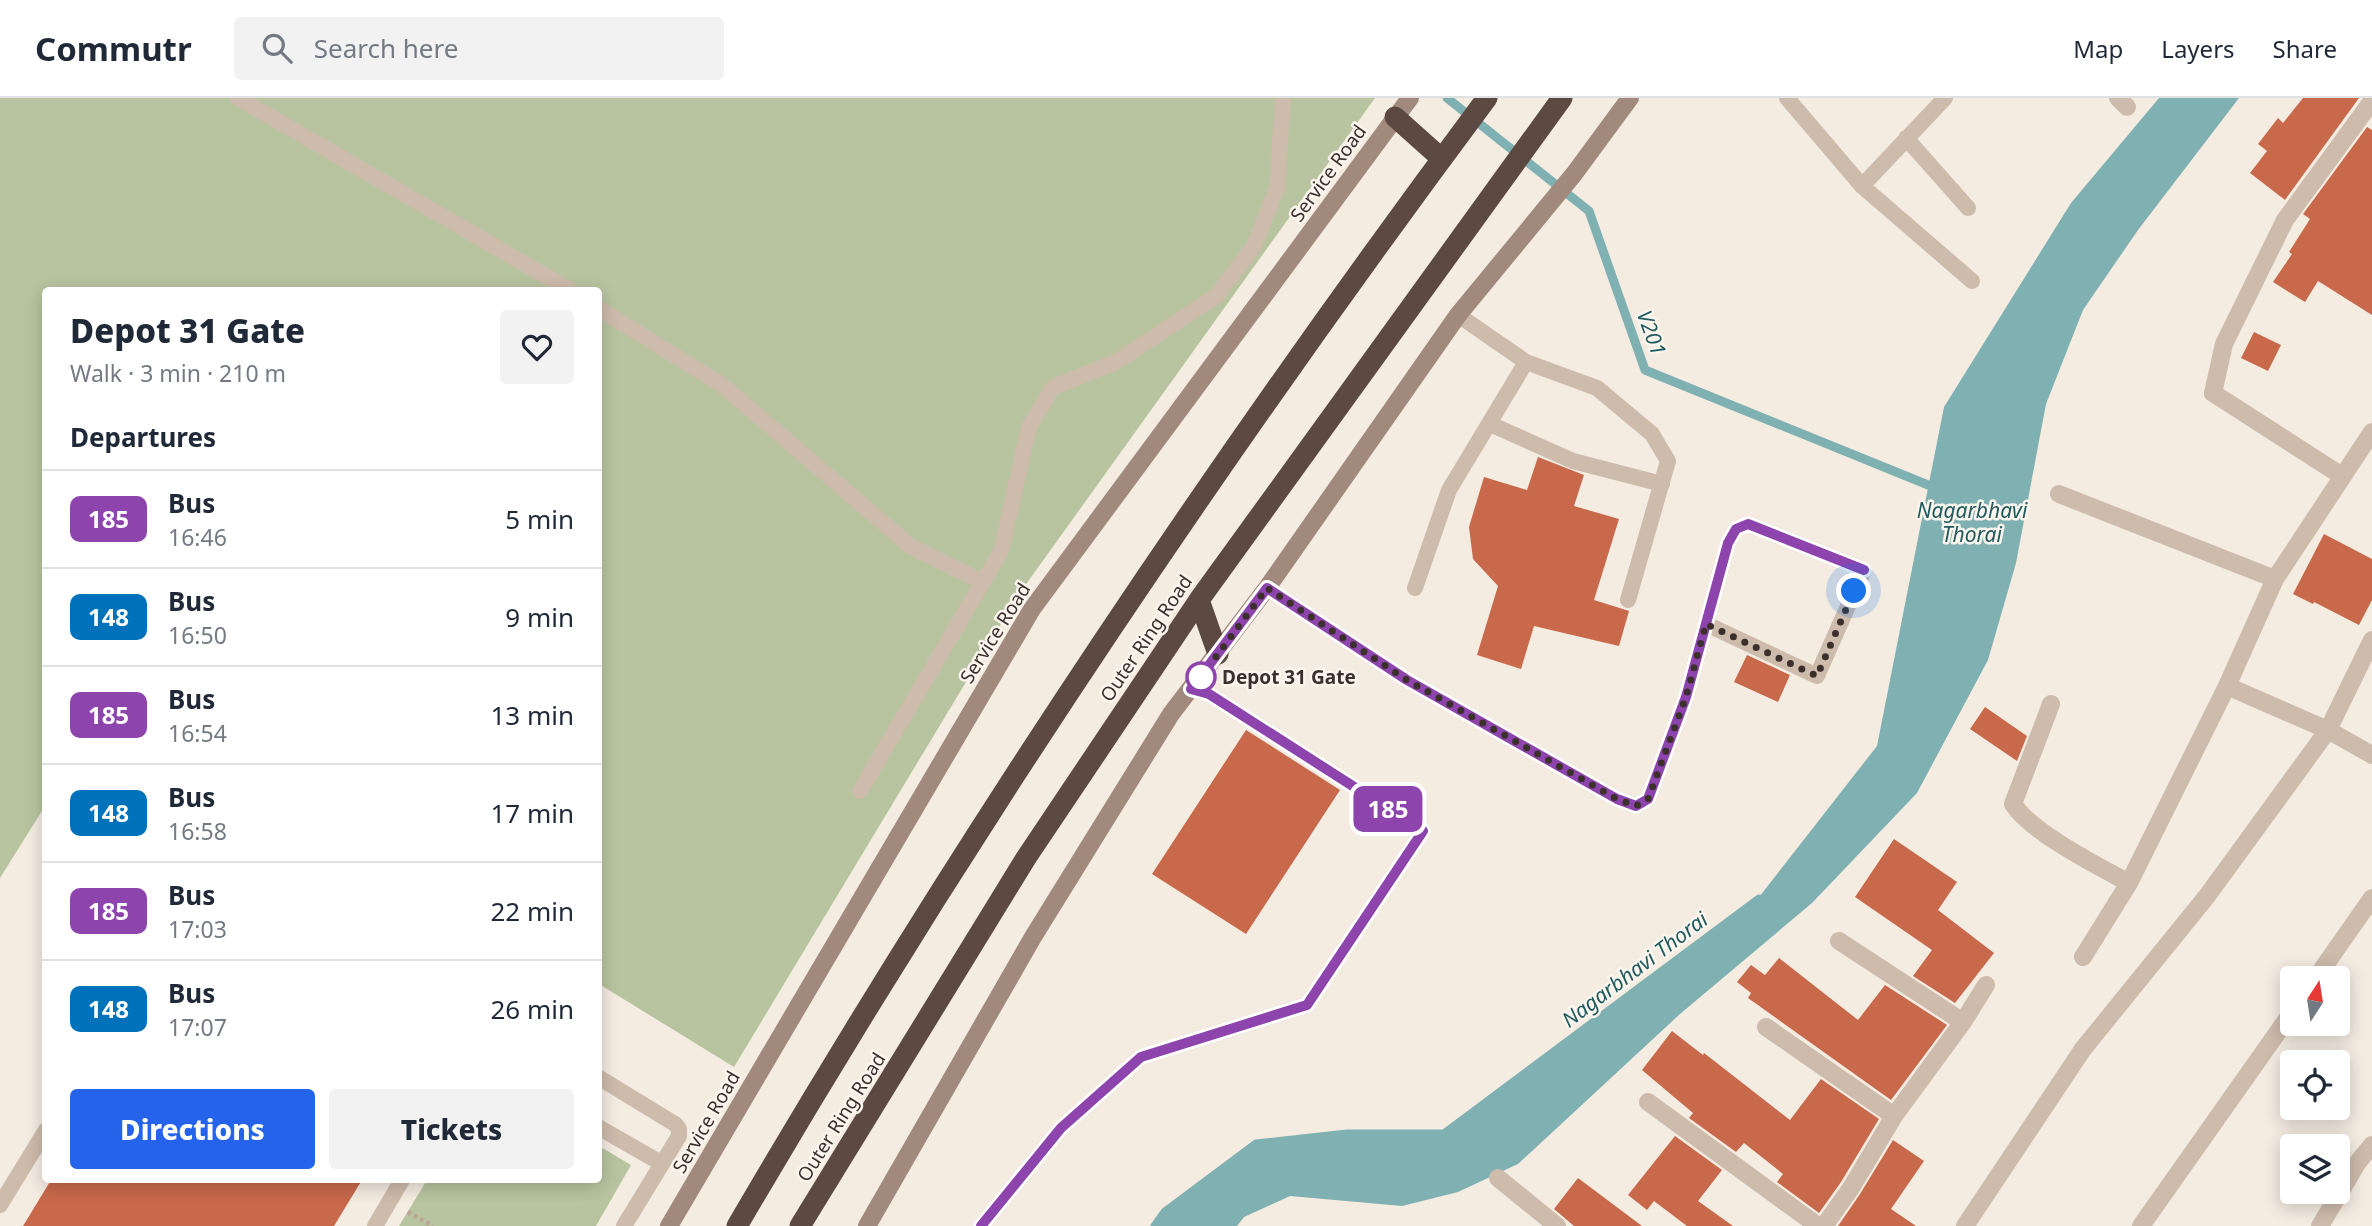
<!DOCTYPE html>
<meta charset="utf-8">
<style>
body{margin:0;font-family:"Noto Sans",sans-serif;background:#f2f2f3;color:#1f2937;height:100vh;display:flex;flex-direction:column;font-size:26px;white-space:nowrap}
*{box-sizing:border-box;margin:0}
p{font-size:23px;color:#747a83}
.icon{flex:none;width:38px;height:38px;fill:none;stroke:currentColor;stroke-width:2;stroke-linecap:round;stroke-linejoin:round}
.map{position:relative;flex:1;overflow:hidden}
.side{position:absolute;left:42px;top:189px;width:560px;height:896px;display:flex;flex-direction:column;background:#fff;border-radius:7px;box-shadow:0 4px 18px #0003}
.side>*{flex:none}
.badge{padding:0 14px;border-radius:10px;font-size:24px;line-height:46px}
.needle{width:46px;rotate:12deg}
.buttons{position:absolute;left:2280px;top:868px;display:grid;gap:14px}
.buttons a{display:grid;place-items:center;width:70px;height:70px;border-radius:7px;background:#fff;box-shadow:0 4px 18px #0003;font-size:35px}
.you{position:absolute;width:35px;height:35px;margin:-18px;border:5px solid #fff;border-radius:50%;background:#1a73e8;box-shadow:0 0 0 10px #1a73e833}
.map>.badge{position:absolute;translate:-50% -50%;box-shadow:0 0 0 4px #fff}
h2{padding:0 28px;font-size:26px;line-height:63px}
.round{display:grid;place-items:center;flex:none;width:74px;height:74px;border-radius:7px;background:#f2f2f3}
.head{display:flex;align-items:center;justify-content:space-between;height:119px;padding:0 28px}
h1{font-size:33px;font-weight:800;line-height:52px}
.primary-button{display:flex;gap:14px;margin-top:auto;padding:14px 28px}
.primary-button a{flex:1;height:80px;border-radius:7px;background:#2563eb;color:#fff;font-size:28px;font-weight:800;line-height:80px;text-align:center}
.primary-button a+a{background:#f2f2f3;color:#1f2937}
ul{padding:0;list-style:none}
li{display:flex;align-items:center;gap:21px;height:98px;padding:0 28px;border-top:2px solid #e0e1e3}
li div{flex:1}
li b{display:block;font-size:26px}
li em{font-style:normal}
li .badge{min-width:77px;font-weight:700;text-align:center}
header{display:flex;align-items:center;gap:42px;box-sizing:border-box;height:98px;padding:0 35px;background:#fff;border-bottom:2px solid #e0e1e3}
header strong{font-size:33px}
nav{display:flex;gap:38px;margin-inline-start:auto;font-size:24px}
.search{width:490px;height:63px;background:#f2f2f3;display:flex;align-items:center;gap:18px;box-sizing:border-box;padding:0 24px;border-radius:7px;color:#747a83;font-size:26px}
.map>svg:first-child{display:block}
</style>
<header>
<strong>Commutr</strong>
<div class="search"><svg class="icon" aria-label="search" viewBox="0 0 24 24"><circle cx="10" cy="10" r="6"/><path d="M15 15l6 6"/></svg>Search here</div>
<nav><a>Map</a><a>Layers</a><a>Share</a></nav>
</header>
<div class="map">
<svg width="2372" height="1128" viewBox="0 0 2372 1128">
<rect width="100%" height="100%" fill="#f4ebe1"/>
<path fill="#b8c4a0" d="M0 0H1375L1019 496 734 969 599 886 598 192H46L45 708 0 780Z
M599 1048 631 1067 596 1128H399L427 1082H598Z"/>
<path fill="#7fb0b2" d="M2159 0H2239L2138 132 2083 212 2046 306 2016 465 1988 562 1917 695 1812 805 1680 916 1518 1066 1458 1094 1402 1108 1290 1098 1244 1119 1237 1128H1155L1165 1114 1256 1046 1352 1036H1444L1756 803 1877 648 1944 309 2071 105Z"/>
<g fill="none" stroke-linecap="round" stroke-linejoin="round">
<path stroke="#7fb0b2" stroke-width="9" d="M1447 0 1589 113 1645 272 1938 391
M1155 1128 1165 1114 1256 1046 1347 1036H1444L1759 801"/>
</g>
<path fill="#c8694b" d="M2303 0H2359L2285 102 2250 75 2267 53 2258 46 2278 20 2283 25Z
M2367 29 2372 32V217L2318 183 2305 204 2273 184 2292 156 2289 154 2310 121 2303 116Z
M2254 234 2281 247 2268 273 2241 260Z
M1538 359 1584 377 1574 408 1619 421 1594 502 1629 513 1619 548 1534 528 1521 571 1477 557 1498 488 1473 461 1469 429 1484 379 1527 392Z
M2324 436 2372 461V502L2359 527 2314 504 2313 506 2293 496Z
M1747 557 1790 577 1778 604 1734 584Z
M1985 609 2027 638 2017 663 1970 631Z
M1246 632 1340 692 1246 836 1152 776Z
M1894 741 1957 784 1938 812 1994 855 1955 905 1913 878 1932 852 1855 799Z
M1779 860 1858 922 1885 887 1947 927 1891 1002 1748 900 1751 895 1737 884 1751 867 1765 877Z
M1672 933 1703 957 1704 955 1790 1022 1821 981 1879 1021 1841 1084 1819 1115 1777 1084 1783 1076 1744 1045 1736 1054 1689 1020 1693 1015 1642 972Z
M1675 1038 1722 1072 1698 1103 1733 1128H1687L1654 1103 1647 1112 1628 1097Z
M1893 1042 1924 1063 1891 1111 1916 1128H1838L1860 1096Z
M1578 1080 1642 1128H1574L1554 1111Z
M51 1082H362L334 1128H23Z"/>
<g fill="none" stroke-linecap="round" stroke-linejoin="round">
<path stroke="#b9a596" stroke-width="4.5" stroke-dasharray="3.5 3.5" stroke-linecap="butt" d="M408 1114 433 1128"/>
<path stroke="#cdbbac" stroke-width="16" d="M238 0 570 192
M1787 0 1862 88 1972 183
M1906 40 1968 110
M1862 88 1945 0
M598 210 722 287 910 448 983 484
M1458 217 1526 264 1597 290 1652 336 1668 363 1628 502
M1490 326 1573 363 1662 386
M1267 490 1407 582 1617 701 1636 708 1648 701 1686 599 1728 445 1736 431 1748 426 1864 472 1817 578 1706 526
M1415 490 1449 392 1526 264
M860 693 1001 453 1029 329 1053 289 1116 264 1216 198 1254 148 1277 90 1283 0
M598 979 675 1026 679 1031V1038L624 1128
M598 1029 661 1065
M0 1107 46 1032
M375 1128 402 1082
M981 1128 1061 1030 1141 959 1307 907 1423 733 1209 596 1191 591"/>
<path stroke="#cdbbac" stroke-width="18" d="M2118 0 2127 9
M2342 378 2213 295 2224 246 2285 122 2372 3
M2059 396 2275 481
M2227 588 2328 632 2372 657
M2051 606 2013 706C2032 735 2098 768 2129 785L2083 859
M2129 785 2227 588 2275 481 2372 334
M1839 843 1963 924 1894 1018
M2316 880 2372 800
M1963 924 1986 887
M1766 929 1894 1018 1851 1090 1824 1128
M1648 1004 1818 1128
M1498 1080 1557 1128
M1965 1128 2083 951 2207 798 2328 632 2372 542
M2141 1128 2292 914
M2320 1128 2358 1064 2372 1047"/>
<path stroke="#a18a7d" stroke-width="18" d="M669 1128 1032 511 1410 0
M867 1128 1033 839 1171 616 1267 490 1458 217 1574 76 1630 0"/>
<path stroke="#5c4a42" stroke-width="21" d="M1395 19 1442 61
M1199 502 1218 556
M737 1128C965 738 1217 362 1487 0
M800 1128 1026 760 1199 502 1562 0"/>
</g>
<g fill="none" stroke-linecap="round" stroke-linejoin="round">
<defs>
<path id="line" d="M981 1128 1061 1030 1141 959 1307 907 1423 733 1209 596 1191 591 1267 490 1407 582 1617 701 1636 708 1648 701 1686 599 1728 445 1736 431 1748 426 1864 472"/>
</defs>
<use href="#line" stroke="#fff" stroke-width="16"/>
<use href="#line" stroke="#8e44ad" stroke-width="10"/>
<path stroke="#3b302b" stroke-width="7" stroke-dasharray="0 12.6" d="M1201 579 1267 490 1407 582 1617 701 1636 708 1648 701 1686 599 1706 526 1817 578 1854 493"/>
</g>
<circle fill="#fff" stroke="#8e44ad" stroke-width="3.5" cx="1201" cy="579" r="14"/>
<g text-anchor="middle" stroke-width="5" stroke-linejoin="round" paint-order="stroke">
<g font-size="19" fill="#3b302b" stroke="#fbf5ee">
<text transform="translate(1328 75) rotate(-54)" y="7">Service Road</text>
<text transform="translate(995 535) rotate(-58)" y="7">Service Road</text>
<text transform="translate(1146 540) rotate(-56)" y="7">Outer Ring Road</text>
<text transform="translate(841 1019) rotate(-58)" y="7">Outer Ring Road</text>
<text transform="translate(706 1024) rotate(-60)" y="7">Service Road</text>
</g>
<g font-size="19" font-weight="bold" fill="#3b302b" stroke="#fbf5ee" text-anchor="start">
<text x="1222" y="586">Depot 31 Gate</text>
</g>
<g font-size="21" font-style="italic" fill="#1f5a5e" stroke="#fbf5ee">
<text transform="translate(1651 235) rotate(70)" y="7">V201</text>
<text x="1972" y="420">Nagarbhavi<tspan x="1972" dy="24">Thorai</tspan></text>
<text transform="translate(1635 872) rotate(-37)" y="7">Nagarbhavi Thorai</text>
</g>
</g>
</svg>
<div class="buttons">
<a><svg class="needle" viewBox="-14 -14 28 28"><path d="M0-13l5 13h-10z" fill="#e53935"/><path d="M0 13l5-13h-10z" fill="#747a83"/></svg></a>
<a><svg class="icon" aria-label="locate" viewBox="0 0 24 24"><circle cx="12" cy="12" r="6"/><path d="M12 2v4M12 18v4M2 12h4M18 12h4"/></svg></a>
<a><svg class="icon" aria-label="layers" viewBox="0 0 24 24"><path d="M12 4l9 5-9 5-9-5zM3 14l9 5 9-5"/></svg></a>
</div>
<div class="you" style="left:1854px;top:493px"></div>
<b class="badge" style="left:1388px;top:711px;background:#8e44ad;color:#fff">185</b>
<section class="side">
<div class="head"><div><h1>Depot 31 Gate</h1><p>Walk · 3 min · 210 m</p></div><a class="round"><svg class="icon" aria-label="heart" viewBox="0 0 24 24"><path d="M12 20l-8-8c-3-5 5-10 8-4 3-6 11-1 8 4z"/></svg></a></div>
<h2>Departures</h2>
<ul>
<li><span class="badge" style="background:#8e44ad;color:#fff">185</span><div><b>Bus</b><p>16:46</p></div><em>5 min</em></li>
<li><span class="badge" style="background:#0072bc;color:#fff">148</span><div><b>Bus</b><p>16:50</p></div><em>9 min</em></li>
<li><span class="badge" style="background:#8e44ad;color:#fff">185</span><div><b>Bus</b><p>16:54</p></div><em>13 min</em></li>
<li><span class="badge" style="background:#0072bc;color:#fff">148</span><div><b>Bus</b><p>16:58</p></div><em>17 min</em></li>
<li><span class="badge" style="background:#8e44ad;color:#fff">185</span><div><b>Bus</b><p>17:03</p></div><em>22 min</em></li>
<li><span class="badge" style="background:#0072bc;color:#fff">148</span><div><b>Bus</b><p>17:07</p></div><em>26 min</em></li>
</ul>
<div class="primary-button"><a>Directions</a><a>Tickets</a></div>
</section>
</div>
